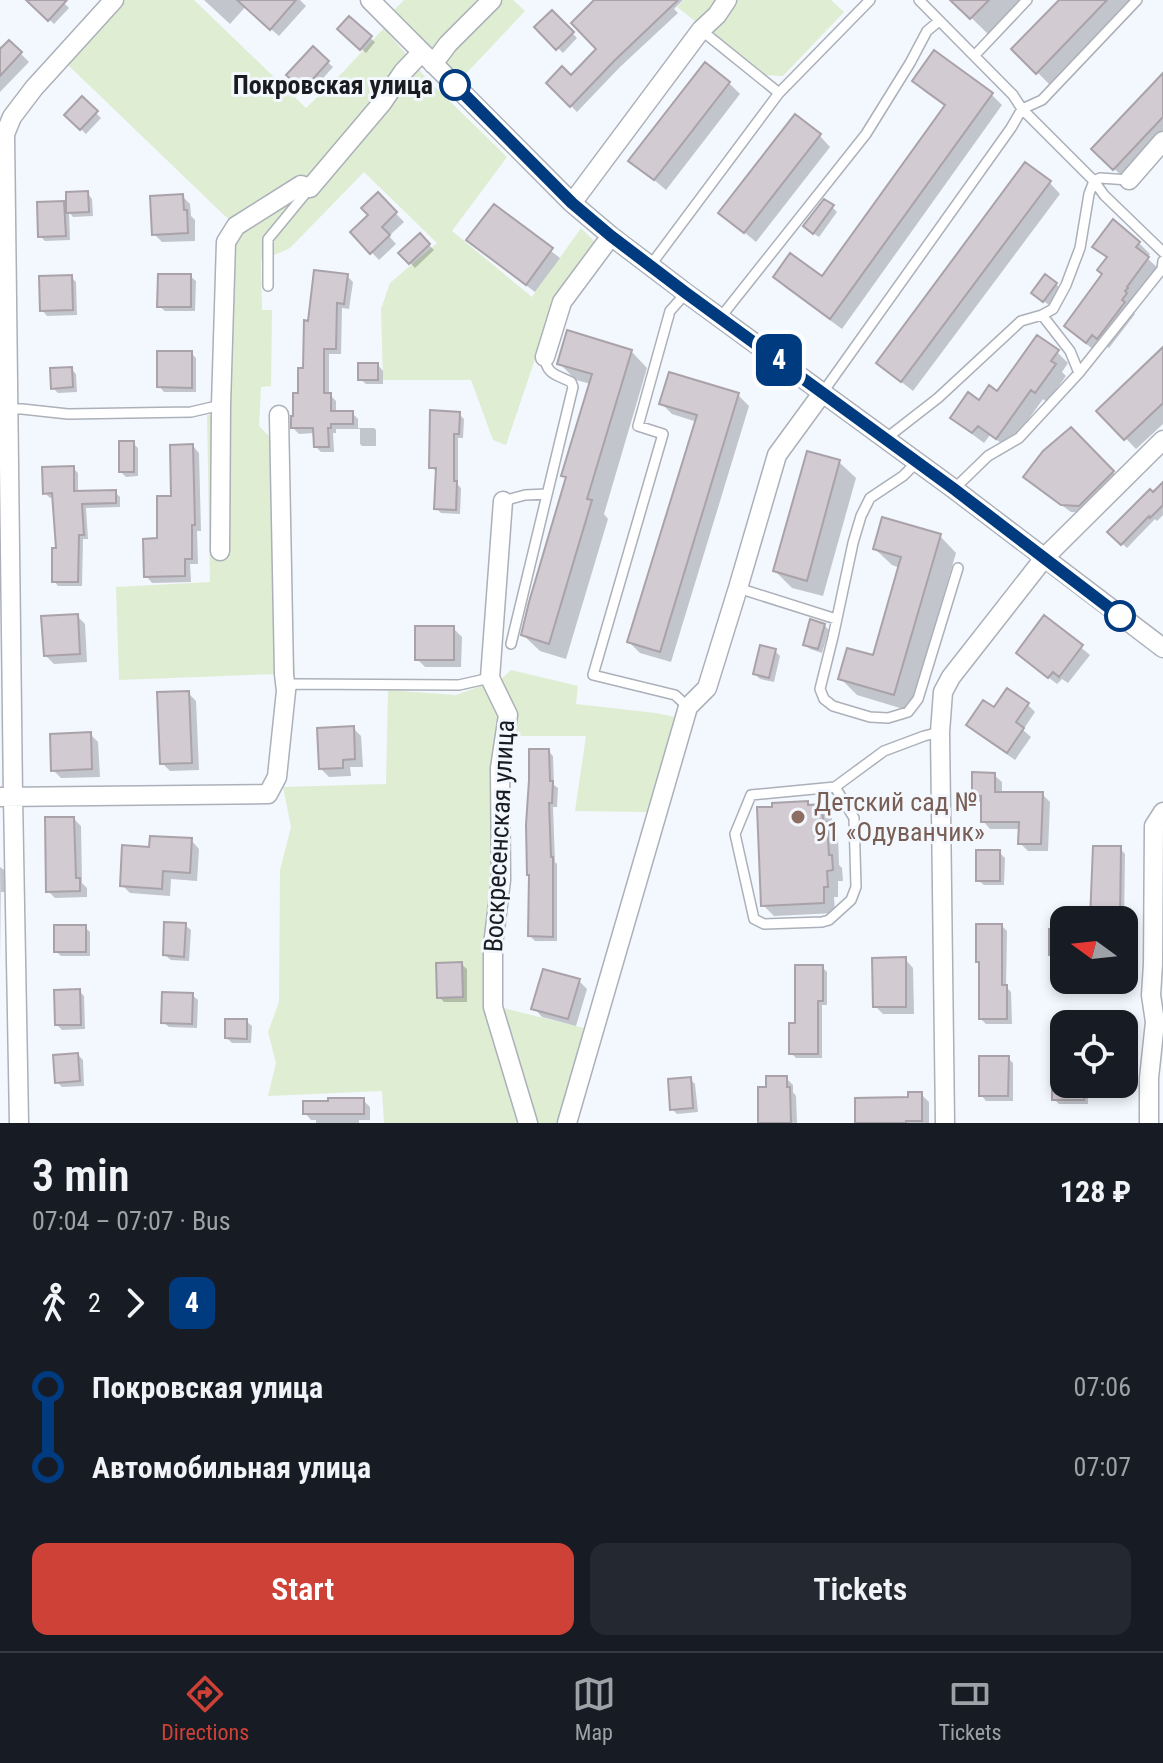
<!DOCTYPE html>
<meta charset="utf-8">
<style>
body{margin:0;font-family:"Roboto Condensed",sans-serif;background:#242831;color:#f1f3f6;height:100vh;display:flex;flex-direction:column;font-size:30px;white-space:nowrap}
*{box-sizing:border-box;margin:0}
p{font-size:26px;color:#9ea1a6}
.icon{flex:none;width:44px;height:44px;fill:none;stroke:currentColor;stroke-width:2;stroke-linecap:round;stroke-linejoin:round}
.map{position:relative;height:1123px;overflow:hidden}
.panel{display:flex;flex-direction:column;background:#171b24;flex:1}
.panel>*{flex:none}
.badge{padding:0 16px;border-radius:12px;font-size:28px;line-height:52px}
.needle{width:52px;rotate:285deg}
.buttons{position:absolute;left:1050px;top:906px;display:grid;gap:16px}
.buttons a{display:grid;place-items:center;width:88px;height:88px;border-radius:16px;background:#171b24;box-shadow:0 4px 12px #0003;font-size:40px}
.map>.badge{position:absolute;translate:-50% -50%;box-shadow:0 0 0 4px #fff}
.legs{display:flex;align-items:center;gap:12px;height:88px;padding:0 32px;font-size:26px}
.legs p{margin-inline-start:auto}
.summary{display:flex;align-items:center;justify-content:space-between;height:136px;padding:0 32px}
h1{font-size:44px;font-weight:600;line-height:60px}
.cta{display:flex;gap:16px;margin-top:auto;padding:16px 32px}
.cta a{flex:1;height:92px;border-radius:16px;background:#ce4136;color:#fff;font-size:32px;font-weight:600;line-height:92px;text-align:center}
.cta a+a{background:#242831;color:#f1f3f6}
ul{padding:0 32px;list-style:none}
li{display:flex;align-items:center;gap:28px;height:80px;font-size:30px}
li i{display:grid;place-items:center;width:12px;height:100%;margin:0 10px;background:currentColor}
li i::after{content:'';width:20px;height:20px;margin:-10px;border:6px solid;border-radius:50%;background:#171b24}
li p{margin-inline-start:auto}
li:first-child i{background:linear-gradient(#0000 50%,currentColor 0)}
li:last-child i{background:linear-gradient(currentColor 50%,#0000 0)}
.tabs{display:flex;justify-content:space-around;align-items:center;height:112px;border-top:2px solid #363941;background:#171b24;font-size:22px;color:#9ea1a6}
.tabs a{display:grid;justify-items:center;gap:4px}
.tabs .current{color:#ce4136}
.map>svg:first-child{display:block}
</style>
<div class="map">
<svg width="1163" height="1123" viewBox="0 0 1163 1123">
<rect width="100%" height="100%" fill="#f3f7fe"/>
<path fill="#dfedd2" d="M122 0H194L306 108 344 71 384 28 427 79 507 157 452 231 532 297 581 228 595 242 555 300 506 445 493 440 471 380H383L381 309 390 283 437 243 364 172 290 248 261 261 262 310H272L271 386 261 387 259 426 285 453 295 676 277 674 119 680 116 587 210 582 207 415 228 411 232 275 236 242 244 231 225 216 68 65Z
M404 0H513L525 11 460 80 394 10Z
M684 0H831L844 12 783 76 765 75 677 7Z
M511 670 578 686 576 704 656 713 675 717 647 812 575 811 586 736H513L516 712 500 680Z
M486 684 498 715 493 769 492 878 487 943 520 1123H384L382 1091 268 1096 276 1063 268 1032 279 1002 280 870 291 827 283 787 386 784 388 690 456 695Z
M503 1008 584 1028 558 1123H534L506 1024Z"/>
<path fill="#0003" d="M37 0H61L69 8 54 24 33 4Z
M204 0H244L248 4 230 24Z
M257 0H300L306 6 279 36 257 17Z
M604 0H683L674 9 678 13 620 67 577 112 548 83 571 78 599 49Z
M953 0H1022L988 34Z
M1062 0H1140L1054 89 1014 49Z
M552 12 577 38 563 53 537 27Z
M349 19 375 42 366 53 340 29Z
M9 42 29 62 0 92V46L3 49Z
M313 49 333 67 309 94 289 75Z
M1163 76V139L1125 179 1093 149Z
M914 81 991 94 1002 105 842 329 786 288 775 277 822 279 946 107 925 92Z
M729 83 740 94 666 190 631 160Z
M82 99 101 118 86 134 66 115Z
M820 136 830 147 756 242 720 212Z
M1049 182 1060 194 913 391 890 373 879 362Z
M87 193 92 199 93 216 73 217 69 212 70 240 45 241 40 236 64 203 68 207Z
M378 195 404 222 389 236 396 244 379 260 352 232 371 215Z
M182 196 190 204 191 216 195 220V241L162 242 154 234Z
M494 207 560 258 535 292 477 248Z
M832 207 837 212 819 237 810 231Z
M420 236 434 250 415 268 401 253Z
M1139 243 1150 254 1147 258 1159 269 1132 312 1135 314 1109 348 1104 345 1098 353 1077 337 1066 326 1104 275 1108 259 1095 246Z
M190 276 196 281 195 311H165L159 306Z
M347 276 353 282 349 309 342 308 341 354H329V394L336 401V413H352L358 419V428H374L376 430V446H362L360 444V429H336V433H333L334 452H321L316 447 315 433 299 434 293 428 305 370 310 323Z
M71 277 76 282 77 315 47 316 42 310Z
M1056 284 1061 289 1049 305 1038 297Z
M1163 350V424L1136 449 1099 411Z
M631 351 647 368 604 514 608 519 566 659 540 651 523 635 568 479 563 475 591 384 576 380 559 363Z
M1057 352 1068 363 1062 372 1066 376 1047 402 1043 399 1008 448 990 435 984 443 964 428 953 417 998 394Z
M191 353 196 358V392H164L159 386Z
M378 365 383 371V384H366L360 379Z
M71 369 76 374 77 392 58 393 53 388Z
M738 395 749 406 671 662 640 653 629 642 697 422 672 414 661 403Z
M459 414 464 419 463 438H458V485L461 488 460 514 441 513 436 508 438 473 431 467Z
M1071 429 1121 480 1088 513 1071 512 1034 485Z
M133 443 138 448V476L126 477 121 472Z
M193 446 199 453 201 531H197L198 564H190L191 582 152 583 146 576Z
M839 462 856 478 823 596 792 588 775 571Z
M73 468 78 473V493L115 492 120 497V507L86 508 88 539H83L82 586H58L54 581 58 550 54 497 50 498 45 493Z
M1163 485V515L1157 521 1155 519 1127 548 1110 532Z
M940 536 956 553 910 711 857 695 840 678 874 658 900 568 892 565 875 549Z
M77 616 85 624 87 662 54 664 46 656Z
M1045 618 1090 655 1068 683 1062 679 1057 684 1027 661Z
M824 625 829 630 822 653 810 649 805 644Z
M453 628 462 637 461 667H425L417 659Z
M775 651 780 656 774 682 760 679 755 674Z
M188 693 196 701 199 770 170 771 162 763Z
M1027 704 1035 712 1023 730 1031 737 1015 760 976 733 968 725 995 710Z
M353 728 361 736 363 767H350L351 776 329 777 321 769Z
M90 734 98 742 100 777 61 778 53 770Z
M548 751 553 756 554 785 558 788 557 807H553L555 862 557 864V941H535L530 936Z
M994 775 1002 782V794H1042L1050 802 1048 851H1028L1020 843V829H990L983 821 981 803 974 796Z
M807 803 811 807 821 806 832 818 833 830 838 835 839 865 842 868 843 881H838V897H834L835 913 774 916 763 905Z
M74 819 81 826 82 883 87 888V897L55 898 48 891Z
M191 840 199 849 197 881 171 879 170 896 130 893 122 885Z
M1120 848 1125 854 1124 925V920H1093Z
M999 852 1005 858 1004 885H984L978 880Z
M0 867 7 872V892H1V961Z
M185 925 191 930 189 961 171 960 165 955Z
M1002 926 1007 931 1006 987 1011 992 1012 1024H986L981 1019V964L978 962Z
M85 927 90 932V956H61L56 951Z
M1064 931V959H1056L1051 954Z
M905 959 913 968 914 1014H883L875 1006Z
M461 964 467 969V1002H444L439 997Z
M822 967 827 972V1005H822V1058H796L791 1053 797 1025Z
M579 981 587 989 576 1026 542 1017 534 1008Z
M79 991 84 996 85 1029 62 1030 57 1025Z
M192 995 198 1000 197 1028 169 1027 163 1022Z
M246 1021 252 1026 251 1043H232L227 1038Z
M1124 1046 1130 1051V1074H1124Z
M78 1055 83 1060 84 1086 62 1087 57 1082Z
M1008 1058 1013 1063V1101H986L981 1095Z
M1054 1068H1064V1084H1088V1104H1059L1054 1099Z
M786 1078 793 1085V1092L796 1096 797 1123H760L768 1089Z
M690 1079 695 1084 698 1112 677 1114 672 1109Z
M921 1094 929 1102V1123H857Z
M363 1100 370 1107V1120H359V1123H316V1120H311L305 1113Z"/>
<path fill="#d3cbd2" stroke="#aaa2a9" stroke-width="2" d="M26 0H67L48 21Z
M237 0H296L270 30Z
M594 0H678L614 61 570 107 546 83 562 66 571 75 596 49 571 23Z
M950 0H989L970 19Z
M1059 0H1107L1036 74 1011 49Z
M552 10 574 32 556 50 534 27Z
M349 16 372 36 360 50 337 29Z
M9 40 22 52 0 76V49Z
M313 46 329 61 303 90 286 75Z
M934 50 993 93 830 319 773 277 790 253 822 276 945 105 912 81Z
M705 62 730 82 654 180 628 161Z
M1163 73V117L1113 170 1091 149Z
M82 96 98 111 80 130 64 115Z
M795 114 821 134 744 233 718 213Z
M1025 162 1051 181 901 382 876 363Z
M88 191 89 212 66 213V192Z
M378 192 397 212 382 227 390 235 370 254 350 232 368 215 361 208Z
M183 194 184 210H187L188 233 152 235 150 196Z
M824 199 834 205 813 234 803 226Z
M64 201 66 236 38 237 37 202Z
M494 204 553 248 526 285 466 240Z
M1113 219 1140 242 1136 247 1149 257 1127 287 1128 288 1125 291 1127 293 1122 300 1125 302 1119 310 1097 339 1092 335 1086 343 1064 326 1102 274 1097 270 1107 257 1092 247Z
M420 233 430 244 409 264 398 253Z
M314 270 348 274 344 304 337 303 336 349H324V393H331V411H353V424H331V428H328L329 447H314L313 428H291V416H293V393H298V368H303L304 320 308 321Z
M158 274H191V307H157Z
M1045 274 1057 283 1043 302 1031 293Z
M72 275 73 310 40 311 39 276Z
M567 330 632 350 587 499 592 500 549 644 521 635 529 602 566 477 561 476 592 374 557 364Z
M1037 335 1059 350 1051 361 1056 364 1035 393 1031 390 996 439 978 426 972 433 950 418 968 392 979 400 989 385 997 391Z
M1163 347V403L1124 440 1096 411Z
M157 351H192V388L157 387Z
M358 363H378V380H358Z
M72 367 73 387 51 389 50 368Z
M669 372 739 393 660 652 627 642 697 415 659 404Z
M430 410 460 412 459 434H454V481H457L456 510 434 509 436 468H429Z
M1071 427 1114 471 1079 506 1061 505 1023 477 1043 451Z
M119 441H134V472H119Z
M193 444 195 525H192V559H185V576L144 577 143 539 157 538V496H171L170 445Z
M807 451 840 460 807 581 773 571Z
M74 466V491L116 490V503L82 504 84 535H79L78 582H52V548H56L52 493 43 494 42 467Z
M1163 482V505L1150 518 1149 516 1121 545 1107 532 1150 489 1153 492Z
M882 517 941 534 894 695 838 679 847 648 873 655 901 557 873 549Z
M78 614 80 654 44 656 41 616Z
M1044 615 1083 645 1059 677 1053 672 1048 678 1016 653Z
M810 619 825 624 818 649 803 645Z
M415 626H454V660H415Z
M760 645 776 649 769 678 753 674Z
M1007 688 1029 703 1016 722 1024 728 1007 753 966 725 983 700 994 707Z
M189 691 192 763 160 764 157 692Z
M354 726 355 759 343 760V768L319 769 317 728Z
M91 732 92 769 51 771 50 734Z
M529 749H549L550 781H553L552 803H549L551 857H553V937L528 936 529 875H527L526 825 529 780Z
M972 772 995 773V792H1043L1041 844H1018L1019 822H981V796H972Z
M808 801V805L822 804 823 822H827L829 855H832L833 870 827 871 828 887H824V903L761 906 757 807H772V803Z
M45 817H74L76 878H80V891L46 892Z
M150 836 192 838 190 873 163 871 162 889 120 886 122 845 149 847Z
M1093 846H1121L1120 920H1090Z
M976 850H1000V881H976Z
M164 922 186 923 184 957 163 955Z
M976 924H1002V985H1007V1019H979V962H976Z
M54 925H86V952H54Z
M1049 929H1064V955H1049Z
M906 957V1007H873L872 958Z
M462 962 463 997 437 998 436 963Z
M795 965H823V1001H818V1054H789V1023H795Z
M543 969 580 979 568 1019 531 1009Z
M80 989 81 1025H55L54 990Z
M162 992 193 993 192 1024 161 1023Z
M225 1019H247V1039L225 1038Z
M78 1053 80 1081 55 1083 53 1055Z
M979 1056H1009L1008 1096H979Z
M766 1076H787V1087H790L791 1123H758V1087H766Z
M691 1077 693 1108 670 1110 668 1079Z
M1052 1084H1084V1100H1052Z
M908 1092H922V1121H906V1123H855V1098L908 1097Z
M328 1098H364V1114H303V1101H328Z"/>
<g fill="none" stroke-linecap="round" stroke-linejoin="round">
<defs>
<path id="service" d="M919 0 1013 95 1022 109 1094 181 1100 178 1129 180
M701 30 779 93 870 0
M975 55 1027 0
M1094 181 1104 195 1163 252
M650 266 779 93
M268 286V239L310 188
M686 293 670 311 638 426 663 434 593 675 675 695 688 707
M1042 315 1070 351 1079 373
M720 318 866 134 910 63 927 31 939 21
M823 392 1011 128 1022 109 1042 100 1137 0
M5 409H22L68 414 191 412 221 405
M887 440 893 433 938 398 1021 321 1042 315 1053 309 1066 285 1080 248 1089 194 1094 181
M917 462 903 476 870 498 861 516 853 543 833 637 820 689 824 699 833 706 870 717 888 718 908 712 918 699 958 568
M954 489 988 456 1019 438 1079 373 1162 269 1163 261
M503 501 525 495 547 494
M738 588 836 619
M511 644 573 387 571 382C558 375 546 375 545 357
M286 691 295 684 459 685 490 678
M835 787 854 818 856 887 851 900 829 920 822 922 764 924 754 919 735 834 751 795 835 787 884 751 924 736 940 732"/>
<path id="minor" d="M370 0 572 203 611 236 686 293 954 489 1163 648
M433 64 448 44 492 0
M1129 180 1163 141
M572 203 701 30 717 15 727 0
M545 357 562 302 611 236
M503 501 490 678 508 715 500 768 501 880 493 945V1007L528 1123
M220 551 221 405 226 242 236 226 301 185 310 188 382 103 403 72 421 53
M0 797 268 794 277 777 286 691 284 674 279 415
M19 1123 13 797 5 134 12 117 34 88 114 0
M567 1123 688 707 707 688 738 588 777 455 823 392
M945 1123 940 732 943 692 951 677 1045 557 1163 440
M1149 1123V1078L1155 1022 1151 995 1153 964 1154 826 1163 812"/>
</defs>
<use href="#service" stroke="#abb0b9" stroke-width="12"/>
<use href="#minor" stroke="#abb0b9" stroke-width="21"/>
<use href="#service" stroke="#fff" stroke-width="9"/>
<use href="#minor" stroke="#fff" stroke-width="18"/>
</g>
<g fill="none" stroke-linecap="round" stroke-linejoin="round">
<defs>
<path id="line-1" d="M455 85 572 203 611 236 686 293 954 489 1120 616"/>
</defs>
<use href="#line-1" stroke="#fff" stroke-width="18"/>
<use href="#line-1" stroke="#003b80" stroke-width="12"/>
</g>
<g fill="#fff" stroke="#003b80" stroke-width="4">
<circle cx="455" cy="85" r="14"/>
<circle cx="1120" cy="616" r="14"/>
</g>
<circle fill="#8d6e63" stroke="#f3f7fe" stroke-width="3" cx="798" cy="817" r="8"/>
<g text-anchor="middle" stroke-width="6" stroke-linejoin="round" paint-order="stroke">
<g font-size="26" font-weight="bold" fill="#1a1c1f" stroke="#f3f7fe" text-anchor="end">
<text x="433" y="94">Покровская улица</text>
</g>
<g font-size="26" fill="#785e54" stroke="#f3f7fe" text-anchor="start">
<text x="814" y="811">Детский сад №<tspan x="814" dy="30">91 «Одуванчик»</tspan></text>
</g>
<g font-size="26" fill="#1a1c1f" stroke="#f3f7fe">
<text transform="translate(499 836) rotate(-87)" y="9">Воскресенская улица</text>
</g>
</g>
</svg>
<div class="buttons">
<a><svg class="needle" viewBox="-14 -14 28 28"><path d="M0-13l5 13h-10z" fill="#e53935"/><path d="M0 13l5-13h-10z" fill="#9ea1a6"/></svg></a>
<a><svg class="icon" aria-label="locate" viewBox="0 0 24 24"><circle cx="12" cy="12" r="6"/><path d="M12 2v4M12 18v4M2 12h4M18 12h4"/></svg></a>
</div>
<b class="badge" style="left:779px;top:360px;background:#003b80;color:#fff">4</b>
</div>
<section class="panel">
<div class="summary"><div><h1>3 min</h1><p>07:04 – 07:07 · Bus</p></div><b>128 ₽</b></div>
<div class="legs"><svg class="icon" aria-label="walk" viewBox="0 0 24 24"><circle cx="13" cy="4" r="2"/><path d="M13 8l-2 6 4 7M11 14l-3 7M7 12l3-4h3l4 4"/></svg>2<svg class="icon" aria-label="forward" viewBox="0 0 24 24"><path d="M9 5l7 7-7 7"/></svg><b class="badge" style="background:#003b80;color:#fff">4</b></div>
<ul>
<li><i style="color:#003b80"></i><b>Покровская улица</b><p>07:06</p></li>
<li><i style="color:#003b80"></i><b>Автомобильная улица</b><p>07:07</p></li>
</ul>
<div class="cta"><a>Start</a><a>Tickets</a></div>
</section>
<nav class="tabs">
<a class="current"><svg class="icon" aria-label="directions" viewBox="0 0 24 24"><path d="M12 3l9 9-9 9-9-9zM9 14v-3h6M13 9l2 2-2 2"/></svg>Directions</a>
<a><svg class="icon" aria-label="map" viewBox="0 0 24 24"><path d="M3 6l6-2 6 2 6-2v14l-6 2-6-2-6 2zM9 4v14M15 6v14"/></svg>Map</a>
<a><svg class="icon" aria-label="tickets" viewBox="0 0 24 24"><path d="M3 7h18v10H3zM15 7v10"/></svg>Tickets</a>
</nav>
